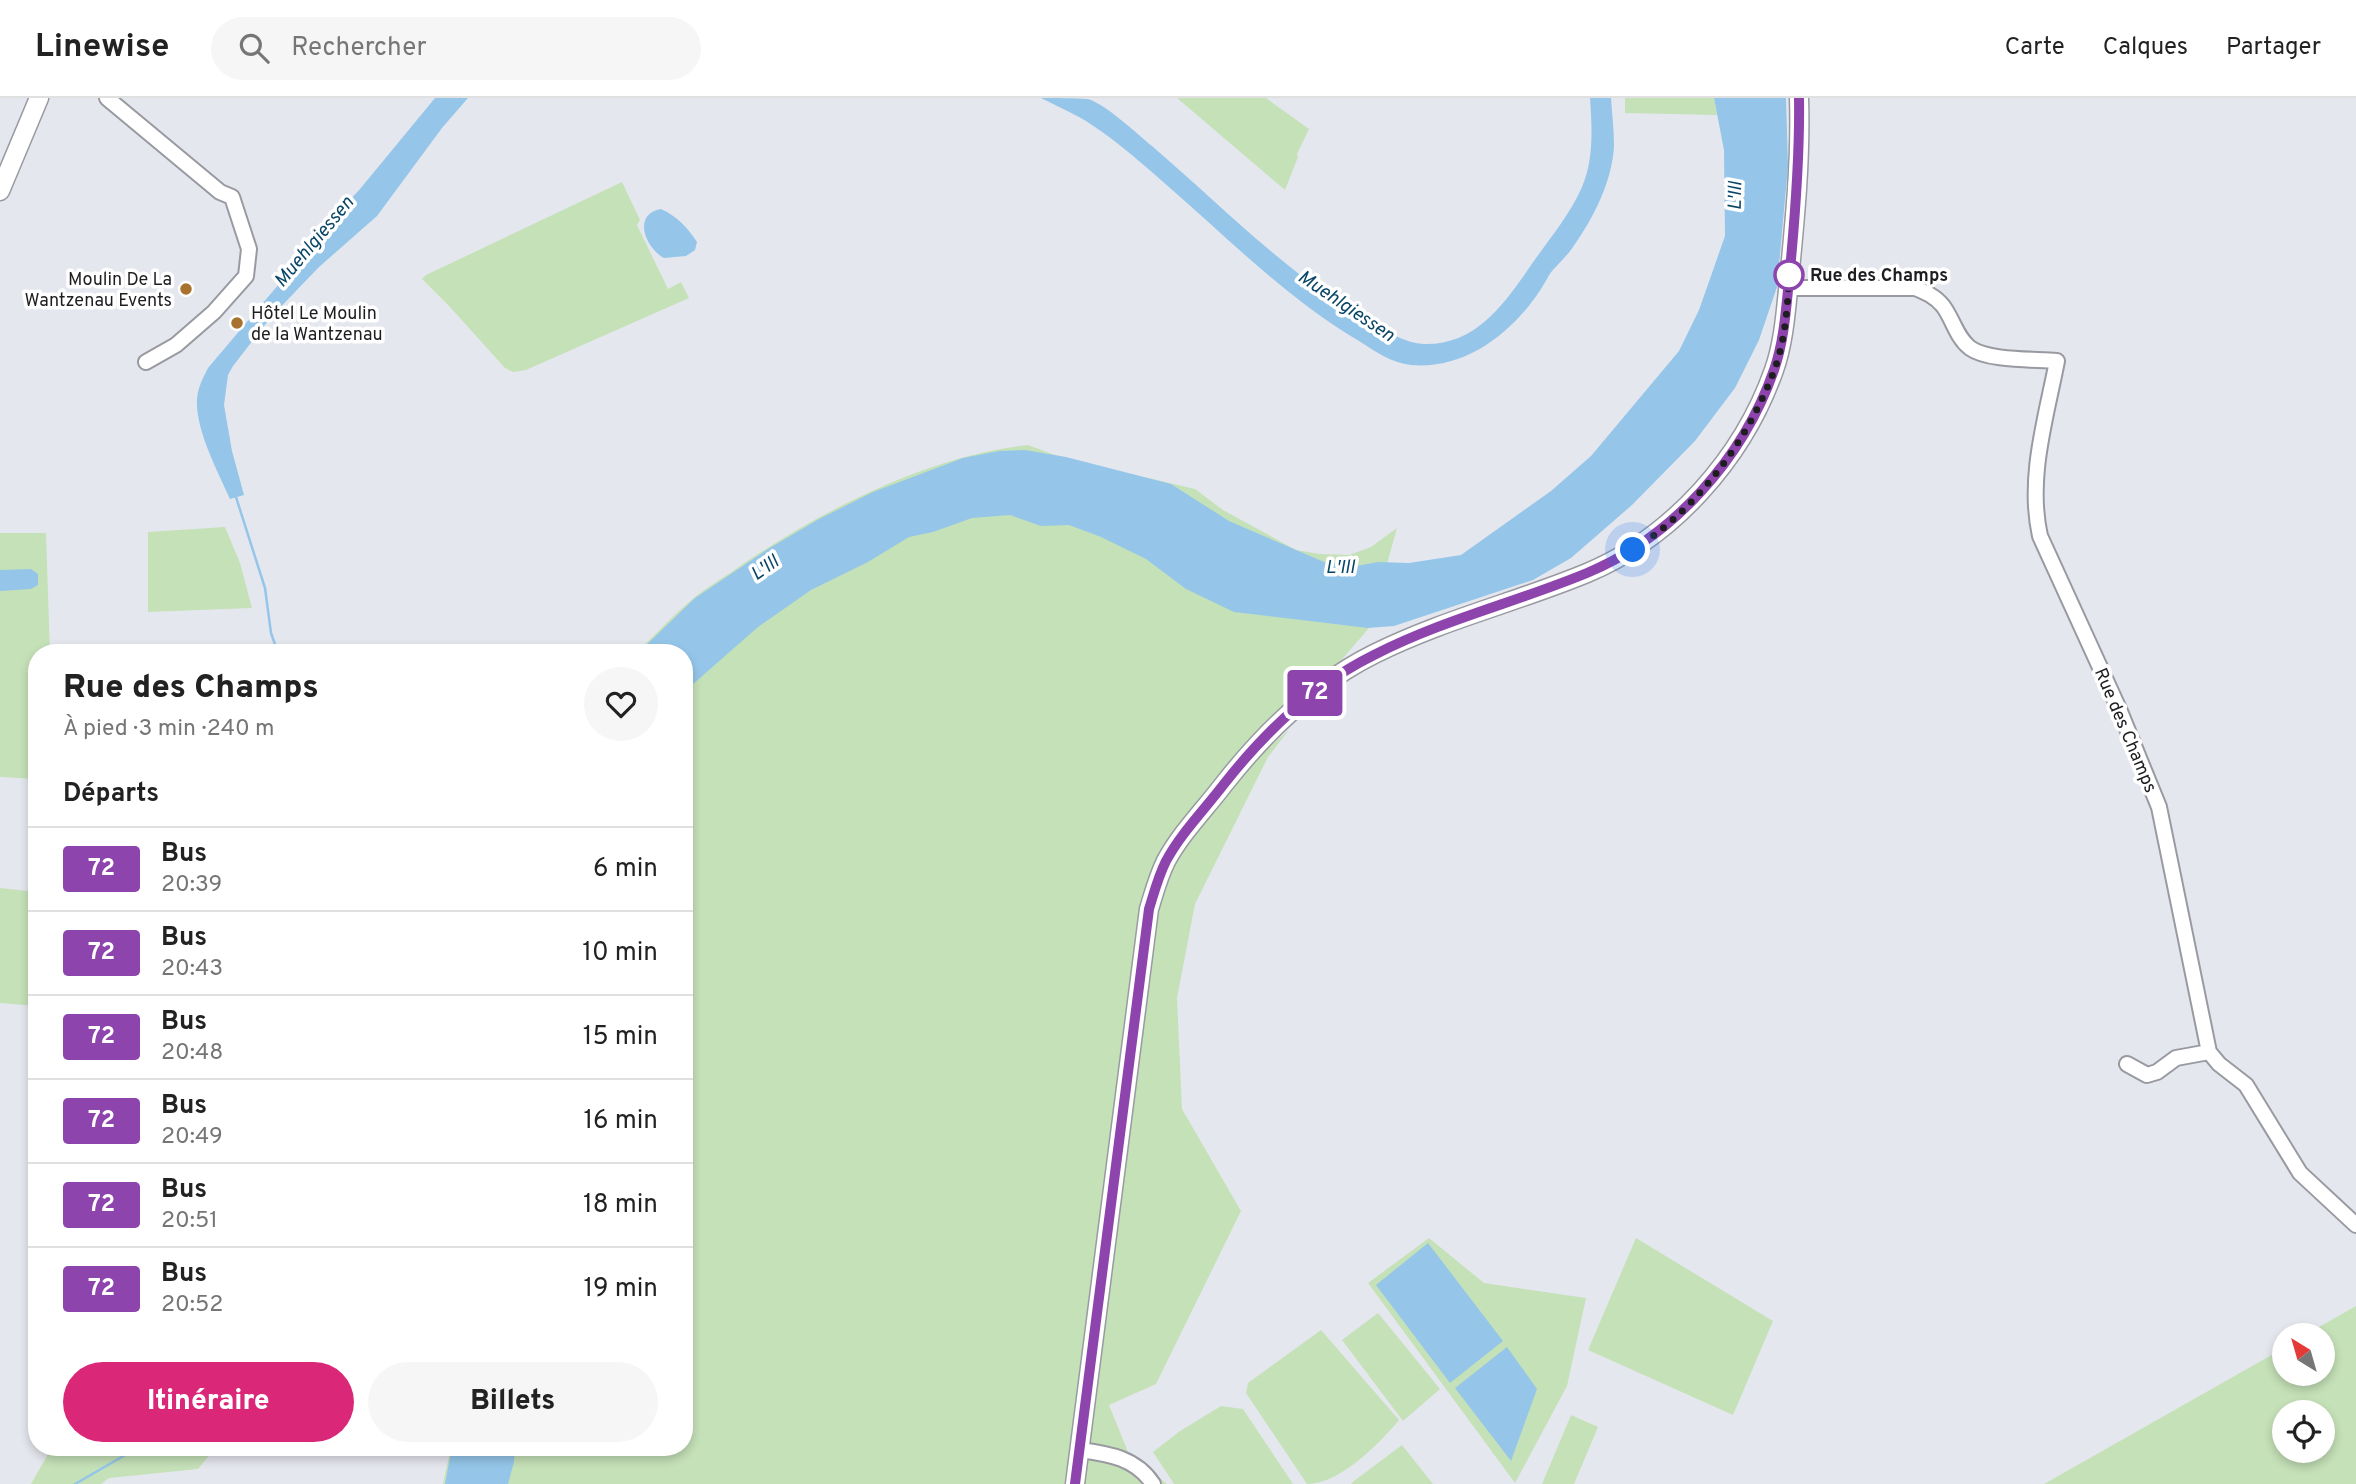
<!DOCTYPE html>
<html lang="fr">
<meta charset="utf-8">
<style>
body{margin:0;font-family:Overpass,sans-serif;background:#f6f6f6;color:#222;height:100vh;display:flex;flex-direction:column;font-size:26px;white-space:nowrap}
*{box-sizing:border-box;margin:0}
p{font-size:23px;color:#767676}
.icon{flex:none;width:38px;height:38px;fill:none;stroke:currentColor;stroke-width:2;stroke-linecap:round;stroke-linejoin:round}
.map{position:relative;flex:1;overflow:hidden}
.panel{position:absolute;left:28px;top:546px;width:665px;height:812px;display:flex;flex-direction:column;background:#fff;border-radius:28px;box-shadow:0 4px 10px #0003}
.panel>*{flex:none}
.badge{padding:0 14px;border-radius:5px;font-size:24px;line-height:46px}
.needle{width:46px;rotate:323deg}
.controls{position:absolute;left:2272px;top:1225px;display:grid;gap:14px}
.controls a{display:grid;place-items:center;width:63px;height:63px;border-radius:50%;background:#fff;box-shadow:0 4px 10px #0003;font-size:35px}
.you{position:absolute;width:35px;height:35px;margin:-18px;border:5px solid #fff;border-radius:50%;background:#1a73e8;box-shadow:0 0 0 10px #1a73e833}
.map>.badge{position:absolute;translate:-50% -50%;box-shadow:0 0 0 4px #fff}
h2{padding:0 35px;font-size:26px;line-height:63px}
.round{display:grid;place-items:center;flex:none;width:74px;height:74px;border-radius:37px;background:#f6f6f6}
.overview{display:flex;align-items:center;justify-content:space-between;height:119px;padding:0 35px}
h1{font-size:33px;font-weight:800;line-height:52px}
.action{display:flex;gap:14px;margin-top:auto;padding:14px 35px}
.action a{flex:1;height:80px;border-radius:42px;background:#db2777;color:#fff;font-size:28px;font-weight:800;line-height:80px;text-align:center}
.action a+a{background:#f6f6f6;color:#222}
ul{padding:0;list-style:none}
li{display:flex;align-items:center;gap:21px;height:84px;padding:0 35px;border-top:2px solid #e0e0e0}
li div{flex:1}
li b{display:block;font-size:26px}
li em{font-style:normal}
li .badge{min-width:77px;font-weight:700;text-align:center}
header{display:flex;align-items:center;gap:42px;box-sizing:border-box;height:98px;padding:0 35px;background:#fff;border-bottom:2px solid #e0e0e0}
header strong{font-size:33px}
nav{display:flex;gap:38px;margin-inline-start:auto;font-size:24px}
.search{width:490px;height:63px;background:#f6f6f6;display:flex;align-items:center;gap:18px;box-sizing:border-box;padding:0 24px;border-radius:38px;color:#767676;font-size:26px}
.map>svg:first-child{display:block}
</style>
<header>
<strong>Linewise</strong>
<div class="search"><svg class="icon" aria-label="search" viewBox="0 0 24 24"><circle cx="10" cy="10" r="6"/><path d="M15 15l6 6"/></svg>Rechercher</div>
<nav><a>Carte</a><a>Calques</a><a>Partager</a></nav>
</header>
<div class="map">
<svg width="2356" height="1386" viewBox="0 0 2356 1386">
<rect width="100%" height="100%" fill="#e5e7ee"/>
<path fill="#c5e1b8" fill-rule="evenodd" d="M1177 0H1266L1309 31 1297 56 1298 59 1285 92Z
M1625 0H1714L1717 17 1625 15Z
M622 84 640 122 637 127 668 191 681 184 689 200 526 272 513 274 505 270 450 209 422 181 426 177Z
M1028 347 1063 360 1195 391 1223 412 1296 452 1320 456 1349 457 1371 449 1397 430 1369 530 1258 659 1289 632 1268 659 1195 806 1177 900 1182 1011 1241 1113 1156 1286 1109 1307 1128 1354 1167 1386H443L451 1349H684V555H636C656 536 674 516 695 499 706 490 718 483 730 475 812 417 927 357 1028 347Z
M225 429 240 465 252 510 148 514V434Z
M0 435H46L50 555H37V681L0 679Z
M0 790 37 794V908L0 905Z
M1429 1140 1484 1185 1586 1200 1567 1288 1515 1385 1368 1185Z
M1636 1140 1773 1223 1733 1317 1588 1252Z
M2356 1208V1386H2044L2284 1250V1276H2322V1237H2305ZM2284 1314H2322V1353H2284Z
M1378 1215 1440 1291 1403 1323 1342 1242Z
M1321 1232 1399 1322C1379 1346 1340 1386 1307 1386L1246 1295 1248 1285Z
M1221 1308 1243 1311 1293 1386H1174L1153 1354 1180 1333Z
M1571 1317 1598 1329 1574 1386H1542Z
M1402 1347 1433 1386H1351L1354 1383Z
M52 1349H216L198 1371 109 1380 101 1386H31Z"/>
<path fill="#95c6e9" d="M435 0H468L442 30 377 118 319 169 271 219 233 268 228 277 224 307 232 353 244 397 230 401C218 374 195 331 197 301 198 289 203 280 208 270L279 186 283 174 360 91Z
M1041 0C1055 0 1076 0 1088 1 1107 7 1136 35 1152 48 1223 109 1288 177 1370 224 1387 233 1404 245 1424 246 1474 247 1501 210 1527 173 1545 146 1569 119 1582 89 1594 61 1592 29 1590 0H1611C1612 16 1614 32 1614 48 1612 84 1594 119 1573 149 1567 158 1559 165 1552 173 1548 178 1545 185 1541 191 1513 234 1466 272 1411 267 1391 265 1375 253 1359 243 1288 201 1232 144 1170 90 1144 67 1109 36 1079 19 1066 12 1053 6 1041 0Z
M1714 0H1786L1788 68 1777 189 1759 242 1735 290 1695 343 1632 407 1571 460 1533 482 1394 528 1368 530 1234 514 1186 491 1146 461 1101 439 1069 427 1041 428 1010 417 972 420 933 434 909 439 868 464 811 492 758 529 684 594V555H638L695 500 768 451 819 421 873 394 963 360 999 353 1025 352 1066 359 1171 386 1229 423 1324 464 1356 468 1378 464 1409 465 1461 457 1551 393 1591 358 1679 253 1699 212 1725 138 1724 52Z
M661 111C678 119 687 129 697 144L695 152 686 158 664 160C645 150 632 116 661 111Z
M31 471 38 476V487L31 491 0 493V472Z
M1428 1145 1503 1243 1450 1285 1376 1187Z
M1507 1249 1537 1291 1511 1363 1455 1290Z
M452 1349H515L514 1364 508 1386H445Z"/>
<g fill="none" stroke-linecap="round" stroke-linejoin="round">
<path stroke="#95c6e9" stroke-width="2.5" d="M235 396 265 490 271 535 278 555
M75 1386 139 1349"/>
<defs>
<path id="minor" d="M107 0 220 94 232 99 249 151 246 178 214 214 176 247 146 264
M1788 190H1915C1925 194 1935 198 1943 208 1953 221 1956 239 1970 250 1988 263 2033 261 2057 263 2046 320 2027 380 2040 438L2119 611 2159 709 2209 954 2219 966 2246 987 2300 1075 2356 1127
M2127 966 2147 977 2157 974 2176 960 2209 954
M1081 1352C1109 1356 1136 1360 1153 1386"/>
<path id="major" d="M0 93 39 0
M1075 1386 1149 811C1154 795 1158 779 1166 763 1181 735 1205 711 1224 686 1265 634 1314 586 1374 556 1442 522 1517 504 1587 475 1673 439 1743 360 1774 272 1784 244 1786 211 1789 182 1795 121 1801 61 1799 0"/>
</defs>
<use href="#minor" stroke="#999aa1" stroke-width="18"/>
<use href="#major" stroke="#999aa1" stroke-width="21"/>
<use href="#minor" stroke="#fff" stroke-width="14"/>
<use href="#major" stroke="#fff" stroke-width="18"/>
</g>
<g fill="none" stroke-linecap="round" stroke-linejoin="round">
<defs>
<path id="line" d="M1075 1386 1149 811C1154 795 1158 779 1166 763 1181 735 1205 711 1224 686 1265 634 1315 586 1374 557 1442 522 1517 504 1587 475 1673 439 1743 361 1774 272 1784 244 1786 211 1789 182 1795 121 1800 61 1799 0"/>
</defs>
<use href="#line" stroke="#fff" stroke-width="16"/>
<use href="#line" stroke="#8e44ad" stroke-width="10"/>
<path stroke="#1e1e21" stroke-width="7" stroke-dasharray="0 12.6" d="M1633 452C1697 411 1747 344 1774 273 1785 244 1788 207 1789 177"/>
</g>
<circle fill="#fff" stroke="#8e44ad" stroke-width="3.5" cx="1789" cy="177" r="14"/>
<g fill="#a8712d" stroke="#fff" stroke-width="2.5">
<circle cx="186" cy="191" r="7"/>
<circle cx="237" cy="225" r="7"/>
</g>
<g text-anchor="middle" stroke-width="7" stroke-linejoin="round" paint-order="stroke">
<g font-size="18" font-weight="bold" fill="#1e1e21" stroke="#fff" text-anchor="start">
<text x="1810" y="183">Rue des Champs</text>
</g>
<g font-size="18" fill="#1e1e21" stroke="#fff" text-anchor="end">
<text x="172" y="187">Moulin De La<tspan x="172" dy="21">Wantzenau Events</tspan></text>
<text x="251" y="221" text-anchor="start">Hôtel Le Moulin<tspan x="251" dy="21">de la Wantzenau</tspan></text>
</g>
<g font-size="18" fill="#1e1e21" stroke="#fff">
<text transform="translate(2126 632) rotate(67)" y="6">Rue des Champs</text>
</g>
<g font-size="19" font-style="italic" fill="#084566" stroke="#fff">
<text transform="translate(1734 98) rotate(-89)" y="7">L'Ill</text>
<text transform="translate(313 143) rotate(-50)" y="7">Muehlgiessen</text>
<text transform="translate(1347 207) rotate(34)" y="7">Muehlgiessen</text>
<text x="1340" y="475">L'Ill</text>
<text transform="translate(764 469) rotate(-35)" y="7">L'Ill</text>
</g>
</g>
</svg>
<div class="controls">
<a><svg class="needle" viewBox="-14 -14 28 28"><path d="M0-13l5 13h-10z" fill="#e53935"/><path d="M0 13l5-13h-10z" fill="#767676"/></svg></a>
<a><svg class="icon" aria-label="locate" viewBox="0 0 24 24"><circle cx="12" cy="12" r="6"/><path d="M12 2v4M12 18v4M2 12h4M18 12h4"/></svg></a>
</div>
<div class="you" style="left:1633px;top:452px"></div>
<b class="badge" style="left:1315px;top:595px;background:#8e44ad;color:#fff">72</b>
<section class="panel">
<div class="overview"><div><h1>Rue des Champs</h1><p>À pied · 3 min · 240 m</p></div><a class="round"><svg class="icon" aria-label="heart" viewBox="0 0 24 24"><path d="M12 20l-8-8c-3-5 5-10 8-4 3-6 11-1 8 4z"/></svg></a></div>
<h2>Départs</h2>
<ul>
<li><span class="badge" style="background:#8e44ad;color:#fff">72</span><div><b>Bus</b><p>20:39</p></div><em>6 min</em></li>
<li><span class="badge" style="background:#8e44ad;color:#fff">72</span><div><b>Bus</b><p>20:43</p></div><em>10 min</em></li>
<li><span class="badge" style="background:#8e44ad;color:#fff">72</span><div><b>Bus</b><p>20:48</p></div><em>15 min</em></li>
<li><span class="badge" style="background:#8e44ad;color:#fff">72</span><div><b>Bus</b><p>20:49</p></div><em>16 min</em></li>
<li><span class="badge" style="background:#8e44ad;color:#fff">72</span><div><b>Bus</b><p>20:51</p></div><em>18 min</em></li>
<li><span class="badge" style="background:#8e44ad;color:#fff">72</span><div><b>Bus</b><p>20:52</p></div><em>19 min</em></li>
</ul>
<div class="action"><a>Itinéraire</a><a>Billets</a></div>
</section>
</div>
